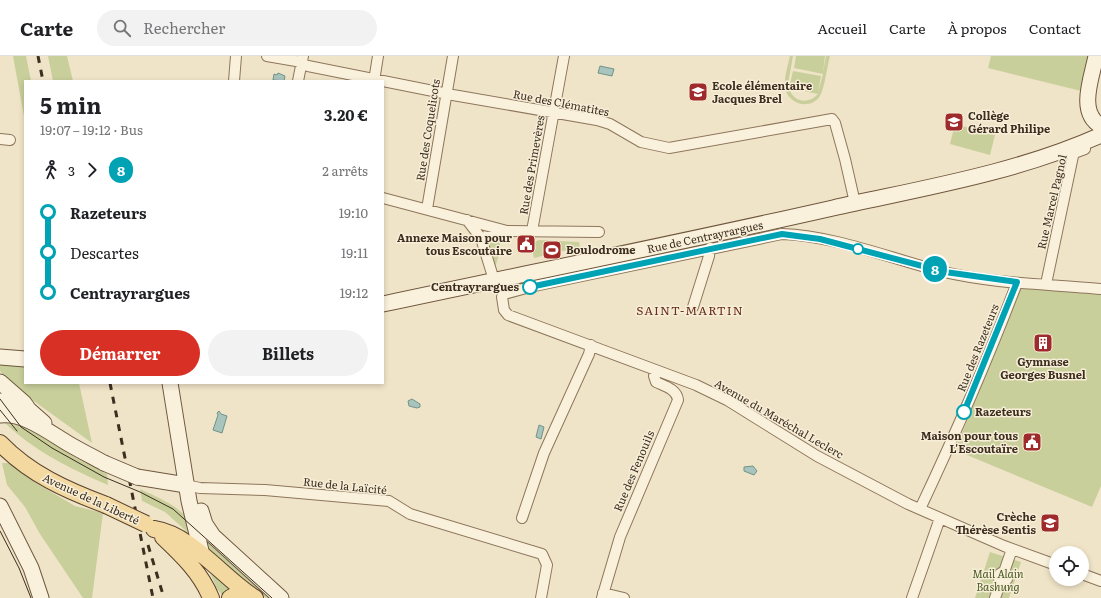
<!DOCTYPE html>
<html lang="fr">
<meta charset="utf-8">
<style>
body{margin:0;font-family:Literata,serif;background:#f2f2f2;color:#202124;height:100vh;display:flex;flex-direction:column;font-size:15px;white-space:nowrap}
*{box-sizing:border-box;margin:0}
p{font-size:13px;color:#757577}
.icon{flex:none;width:22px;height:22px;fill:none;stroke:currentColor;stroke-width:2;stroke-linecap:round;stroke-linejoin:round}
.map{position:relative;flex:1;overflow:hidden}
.details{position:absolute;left:24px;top:24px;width:360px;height:304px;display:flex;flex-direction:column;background:#fff;border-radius:0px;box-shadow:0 2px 6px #0003}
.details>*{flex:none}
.badge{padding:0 8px;border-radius:13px;font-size:14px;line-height:26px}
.fabs{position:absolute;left:1049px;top:490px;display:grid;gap:8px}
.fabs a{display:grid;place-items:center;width:40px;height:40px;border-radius:50%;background:#fff;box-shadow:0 2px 6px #0003;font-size:20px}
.map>.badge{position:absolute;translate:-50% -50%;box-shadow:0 0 0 2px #fff}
.legs{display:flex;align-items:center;gap:6px;height:44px;padding:0 16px;font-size:13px}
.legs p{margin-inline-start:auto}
.headline{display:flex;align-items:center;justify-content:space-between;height:68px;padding:0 16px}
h1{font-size:22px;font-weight:700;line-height:30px}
.button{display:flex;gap:8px;margin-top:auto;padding:8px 16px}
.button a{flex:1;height:46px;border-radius:24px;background:#d93025;color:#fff;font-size:16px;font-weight:700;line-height:46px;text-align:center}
.button a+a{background:#f2f2f2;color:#202124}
ul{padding:0 16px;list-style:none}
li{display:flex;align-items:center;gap:14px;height:40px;font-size:15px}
li i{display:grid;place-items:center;width:6px;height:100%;margin:0 5px;background:currentColor}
li i::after{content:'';width:10px;height:10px;margin:-5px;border:3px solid;border-radius:50%;background:#fff}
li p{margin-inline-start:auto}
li:first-child i{background:linear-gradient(#0000 50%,currentColor 0)}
li:last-child i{background:linear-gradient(currentColor 50%,#0000 0)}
header{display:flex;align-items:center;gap:24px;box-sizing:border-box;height:56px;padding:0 20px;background:#fff;border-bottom:1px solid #e0e0e0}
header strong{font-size:19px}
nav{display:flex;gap:22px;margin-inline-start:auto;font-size:14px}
.search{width:280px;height:36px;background:#f2f2f2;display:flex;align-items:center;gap:10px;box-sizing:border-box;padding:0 14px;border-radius:22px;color:#757577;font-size:15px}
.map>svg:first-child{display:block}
</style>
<header>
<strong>Carte</strong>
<div class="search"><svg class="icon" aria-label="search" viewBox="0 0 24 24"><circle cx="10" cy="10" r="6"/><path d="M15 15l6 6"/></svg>Rechercher</div>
<nav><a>Accueil</a><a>Carte</a><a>À propos</a><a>Contact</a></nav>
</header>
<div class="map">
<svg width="1101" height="542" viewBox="0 0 1101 542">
<rect width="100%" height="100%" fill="#f0e4c8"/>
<path fill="#c9cf9b" d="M13 0H26L31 25H25V66Z
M48 0H67L73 25H53Z
M790 0H793L788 28C790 44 806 51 818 38L789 32 793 15 821 20 818 36 823 18 794 12 796 0H825L823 16 826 0H830C827 10 825 31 820 40 810 55 787 48 785 31 784 21 788 9 790 0Z
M991 0H1091L1081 35 988 12Z
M955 68 995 79 990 99 950 88Z
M497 182C504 190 498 200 496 209H491L487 186Z
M539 184 579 186 580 191 534 202 532 194 536 193 534 186Z
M1022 230 1101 239V430L1092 451 955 394Z
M0 308 25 310V327H79L92 387 13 330 0 315Z
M5 367 27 372 38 377 76 402 107 418 108 429C71 413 34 395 5 367Z
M2 407H10L36 427 75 450 103 457 92 542H83L40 478 25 451 7 429Z
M140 433C157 441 178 449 190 465 193 469 194 477 195 483L165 456 142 445Z
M200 472 277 542H266L258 538 206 494Z
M990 496 1021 506 1009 542H975Z
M210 516 233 533 224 541 217 533Z"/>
<path fill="#a9c4bc" stroke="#6f938a" d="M600 10 614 13 612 20 598 17Z
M278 17 285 20 284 25 273 24 274 18 277 19Z
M412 343 420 348V351L417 352 409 350 408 345Z
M219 355 221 358 227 360 222 377 213 374 218 359 217 357Z
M539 369 544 371 541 383 536 381Z
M753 410 757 415 754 419 744 415V411Z"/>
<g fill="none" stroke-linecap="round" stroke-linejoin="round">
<defs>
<path id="street" d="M267 0 296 5 308 10 453 39 597 64 610 68 641 86 669 92 832 63 835 67 845 103 855 147
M234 25 236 0
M298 25 303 0
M374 25 378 0
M0 83 10 84
M383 142 507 175
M427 153 453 0
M467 164 481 182 494 224
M532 175 564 0
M481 182 507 175 599 176
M1046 228 1073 100 1074 97 1085 93
M693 251 709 200 710 192
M186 429 200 432 265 434 389 445 410 458 542 498 547 509 541 542
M920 453C955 379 988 303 1017 227
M522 462 544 397 589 298 591 289
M1056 509 1004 490 908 448 817 400 727 344 696 329 508 259 504 254 502 241 504 238 530 231 782 178C837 180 891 203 944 216 995 228 1049 228 1101 233
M1004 516 1012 493
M998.5 521a4.5 4.5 0 1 1 9 0a4.5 4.5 0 1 1-9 0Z
M1082 518 1101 525
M603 537 624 542
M602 542 620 481 678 344C677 333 664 330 656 326L654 320 656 315
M912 542 940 462
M995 542 1001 525"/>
<path id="secondary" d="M1096 0C1092 21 1077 57 1101 70
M383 248C533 216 683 186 833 152 923 132 1016 117 1101 79
M0 301 25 303
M0 326 24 347 27 351
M170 327 189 445 202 499
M0 345 27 352 44 367
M0 359C24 356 50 377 69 388 81 395 93 401 104 407
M137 421 186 429
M0 450 31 512 41 542
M201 455 205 468 213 480 281 542"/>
<path id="primary" d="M0 387C30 418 66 434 106 449
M154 473C192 479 223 522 255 542
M163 481C182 499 201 517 211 542
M230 542 239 537 246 536"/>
</defs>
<use href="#street" stroke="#8d765c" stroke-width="12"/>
<use href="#secondary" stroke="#6f573f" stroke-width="17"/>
<use href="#primary" stroke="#5b4430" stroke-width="18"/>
<use href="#street" stroke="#faf1dc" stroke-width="10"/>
<use href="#secondary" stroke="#faf1dc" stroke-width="15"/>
<use href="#primary" stroke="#f3d9a0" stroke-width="16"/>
<path stroke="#3d2e20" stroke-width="1" d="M0 343 21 371 52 392 104 421 140 436 173 453 272 542
M0 354 17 375
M0 475 19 512 31 542"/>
<path stroke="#3d2e20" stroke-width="3" stroke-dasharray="7 7" stroke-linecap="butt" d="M38 0 43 25
M110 327 153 542
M148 489 164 542"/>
<defs>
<path id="secondary-bridge" d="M104 407 137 421"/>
<path id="primary-bridge" d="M106 449 146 468"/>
</defs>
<use href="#secondary-bridge" stroke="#6f573f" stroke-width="17" stroke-linecap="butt"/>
<use href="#primary-bridge" stroke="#5b4430" stroke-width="18" stroke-linecap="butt"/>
<use href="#secondary-bridge" stroke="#faf1dc" stroke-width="15"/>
<use href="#primary-bridge" stroke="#f3d9a0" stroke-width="16"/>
</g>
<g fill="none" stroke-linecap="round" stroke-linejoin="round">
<defs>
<path id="line-1" d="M530 231 782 178 820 183 945 216 1017 226 964 356"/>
</defs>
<use href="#line-1" stroke="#fff" stroke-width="9"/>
<use href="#line-1" stroke="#00a3b4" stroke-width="6"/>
</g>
<defs>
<symbol id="school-square" viewBox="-11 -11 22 22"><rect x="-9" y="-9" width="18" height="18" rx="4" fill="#9e2a2b" stroke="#f7eed8"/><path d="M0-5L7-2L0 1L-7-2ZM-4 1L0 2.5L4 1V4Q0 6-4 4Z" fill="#fff"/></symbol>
<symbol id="civic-square" viewBox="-11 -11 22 22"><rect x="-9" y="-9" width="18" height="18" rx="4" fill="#9e2a2b" stroke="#f7eed8"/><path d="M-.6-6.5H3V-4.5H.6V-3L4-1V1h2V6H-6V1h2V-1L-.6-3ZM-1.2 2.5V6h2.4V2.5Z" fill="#fff"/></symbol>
<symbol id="stadium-square" viewBox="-11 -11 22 22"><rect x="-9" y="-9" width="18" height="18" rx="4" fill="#9e2a2b" stroke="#f7eed8"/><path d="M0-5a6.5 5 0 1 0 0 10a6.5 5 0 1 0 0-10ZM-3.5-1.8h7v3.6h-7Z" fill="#fff"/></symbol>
<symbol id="building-square" viewBox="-11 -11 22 22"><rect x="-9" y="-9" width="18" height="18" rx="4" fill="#9e2a2b" stroke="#f7eed8"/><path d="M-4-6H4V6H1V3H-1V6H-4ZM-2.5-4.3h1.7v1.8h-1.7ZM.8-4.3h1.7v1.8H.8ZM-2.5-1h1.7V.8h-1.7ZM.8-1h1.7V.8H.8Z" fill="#fff"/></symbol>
</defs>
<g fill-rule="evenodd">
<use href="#school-square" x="687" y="25" width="22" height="22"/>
<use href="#school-square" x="943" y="55" width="22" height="22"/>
<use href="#civic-square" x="515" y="177" width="22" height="22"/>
<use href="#stadium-square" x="541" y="183" width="22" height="22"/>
<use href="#building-square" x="1032" y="276" width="22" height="22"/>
<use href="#civic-square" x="1021" y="375" width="22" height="22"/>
<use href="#school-square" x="1039" y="456" width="22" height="22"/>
</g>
<g fill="#fff" stroke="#00a3b4" stroke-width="2">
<circle cx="858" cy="193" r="5"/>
<circle cx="530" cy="231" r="7"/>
<circle cx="964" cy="356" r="7"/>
</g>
<g text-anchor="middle" stroke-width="3" stroke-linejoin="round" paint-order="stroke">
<g font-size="11" font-weight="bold" fill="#3d2e20" stroke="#f7eed8" text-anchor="start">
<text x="712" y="34">Ecole élémentaire<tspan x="712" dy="13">Jacques Brel</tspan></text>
<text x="968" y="64">Collège<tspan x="968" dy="13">Gérard Philipe</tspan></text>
<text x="512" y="186" text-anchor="end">Annexe Maison pour<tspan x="512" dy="13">tous Escoutaire</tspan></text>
<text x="566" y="198">Boulodrome</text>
<text x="1043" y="310" text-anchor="middle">Gymnase<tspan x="1043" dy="13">Georges Busnel</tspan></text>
<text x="1018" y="384" text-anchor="end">Maison pour tous<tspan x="1018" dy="13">L'Escoutaïre</tspan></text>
<text x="1036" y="465" text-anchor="end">Crèche<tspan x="1036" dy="13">Thérèse Sentis</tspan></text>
</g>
<g font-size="11" fill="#3d2e20" stroke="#f7eed8">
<text transform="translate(561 47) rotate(11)" y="4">Rue des Clématites</text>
<text transform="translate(428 74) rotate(-81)" y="4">Rue des Coquelicots</text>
<text transform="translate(532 109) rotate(-80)" y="4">Rue des Primevères</text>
<text transform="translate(1052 146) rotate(-77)" y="4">Rue Marcel Pagnol</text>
<text transform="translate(705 181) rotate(-12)" y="4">Rue de Centrayrargues</text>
<text transform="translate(978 292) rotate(-68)" y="4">Rue des Razeteurs</text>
<text transform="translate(779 363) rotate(30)" y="4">Avenue du Maréchal Leclerc</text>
<text transform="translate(634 415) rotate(-67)" y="4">Rue des Fenouils</text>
<text transform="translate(345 430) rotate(6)" y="4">Rue de la Laïcité</text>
<text transform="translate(91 443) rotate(25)" y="4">Avenue de la Liberté</text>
</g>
<g font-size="11" font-weight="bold" fill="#3d2e20" stroke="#f7eed8" text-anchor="end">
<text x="519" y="235">Centrayrargues</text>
<text x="975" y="360" text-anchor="start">Razeteurs</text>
</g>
<g font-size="11" font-style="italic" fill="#4d5a26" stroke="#f7eed8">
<text x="998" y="522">Mail Alain<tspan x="998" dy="13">Bashung</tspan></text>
</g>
<g font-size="12" letter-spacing="1" fill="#6b2e1e" stroke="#f7eed8">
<text x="690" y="259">SAINT-MARTIN</text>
</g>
</g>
</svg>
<div class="fabs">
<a><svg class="icon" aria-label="locate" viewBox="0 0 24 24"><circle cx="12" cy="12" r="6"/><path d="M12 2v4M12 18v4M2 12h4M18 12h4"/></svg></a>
</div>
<b class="badge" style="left:935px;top:213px;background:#00a3b4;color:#fff">8</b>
<section class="details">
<div class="headline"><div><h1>5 min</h1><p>19:07 – 19:12 · Bus</p></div><b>3.20 €</b></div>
<div class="legs"><svg class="icon" aria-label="walk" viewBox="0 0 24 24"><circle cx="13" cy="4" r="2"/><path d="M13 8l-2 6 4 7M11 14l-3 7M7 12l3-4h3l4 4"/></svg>3<svg class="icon" aria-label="forward" viewBox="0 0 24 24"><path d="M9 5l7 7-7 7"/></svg><b class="badge" style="background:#00a3b4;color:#fff">8</b><p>2 arrêts</p></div>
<ul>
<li><i style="color:#00a3b4"></i><b>Razeteurs</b><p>19:10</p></li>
<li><i style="color:#00a3b4"></i><span>Descartes</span><p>19:11</p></li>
<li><i style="color:#00a3b4"></i><b>Centrayrargues</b><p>19:12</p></li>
</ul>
<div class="button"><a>Démarrer</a><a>Billets</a></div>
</section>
</div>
